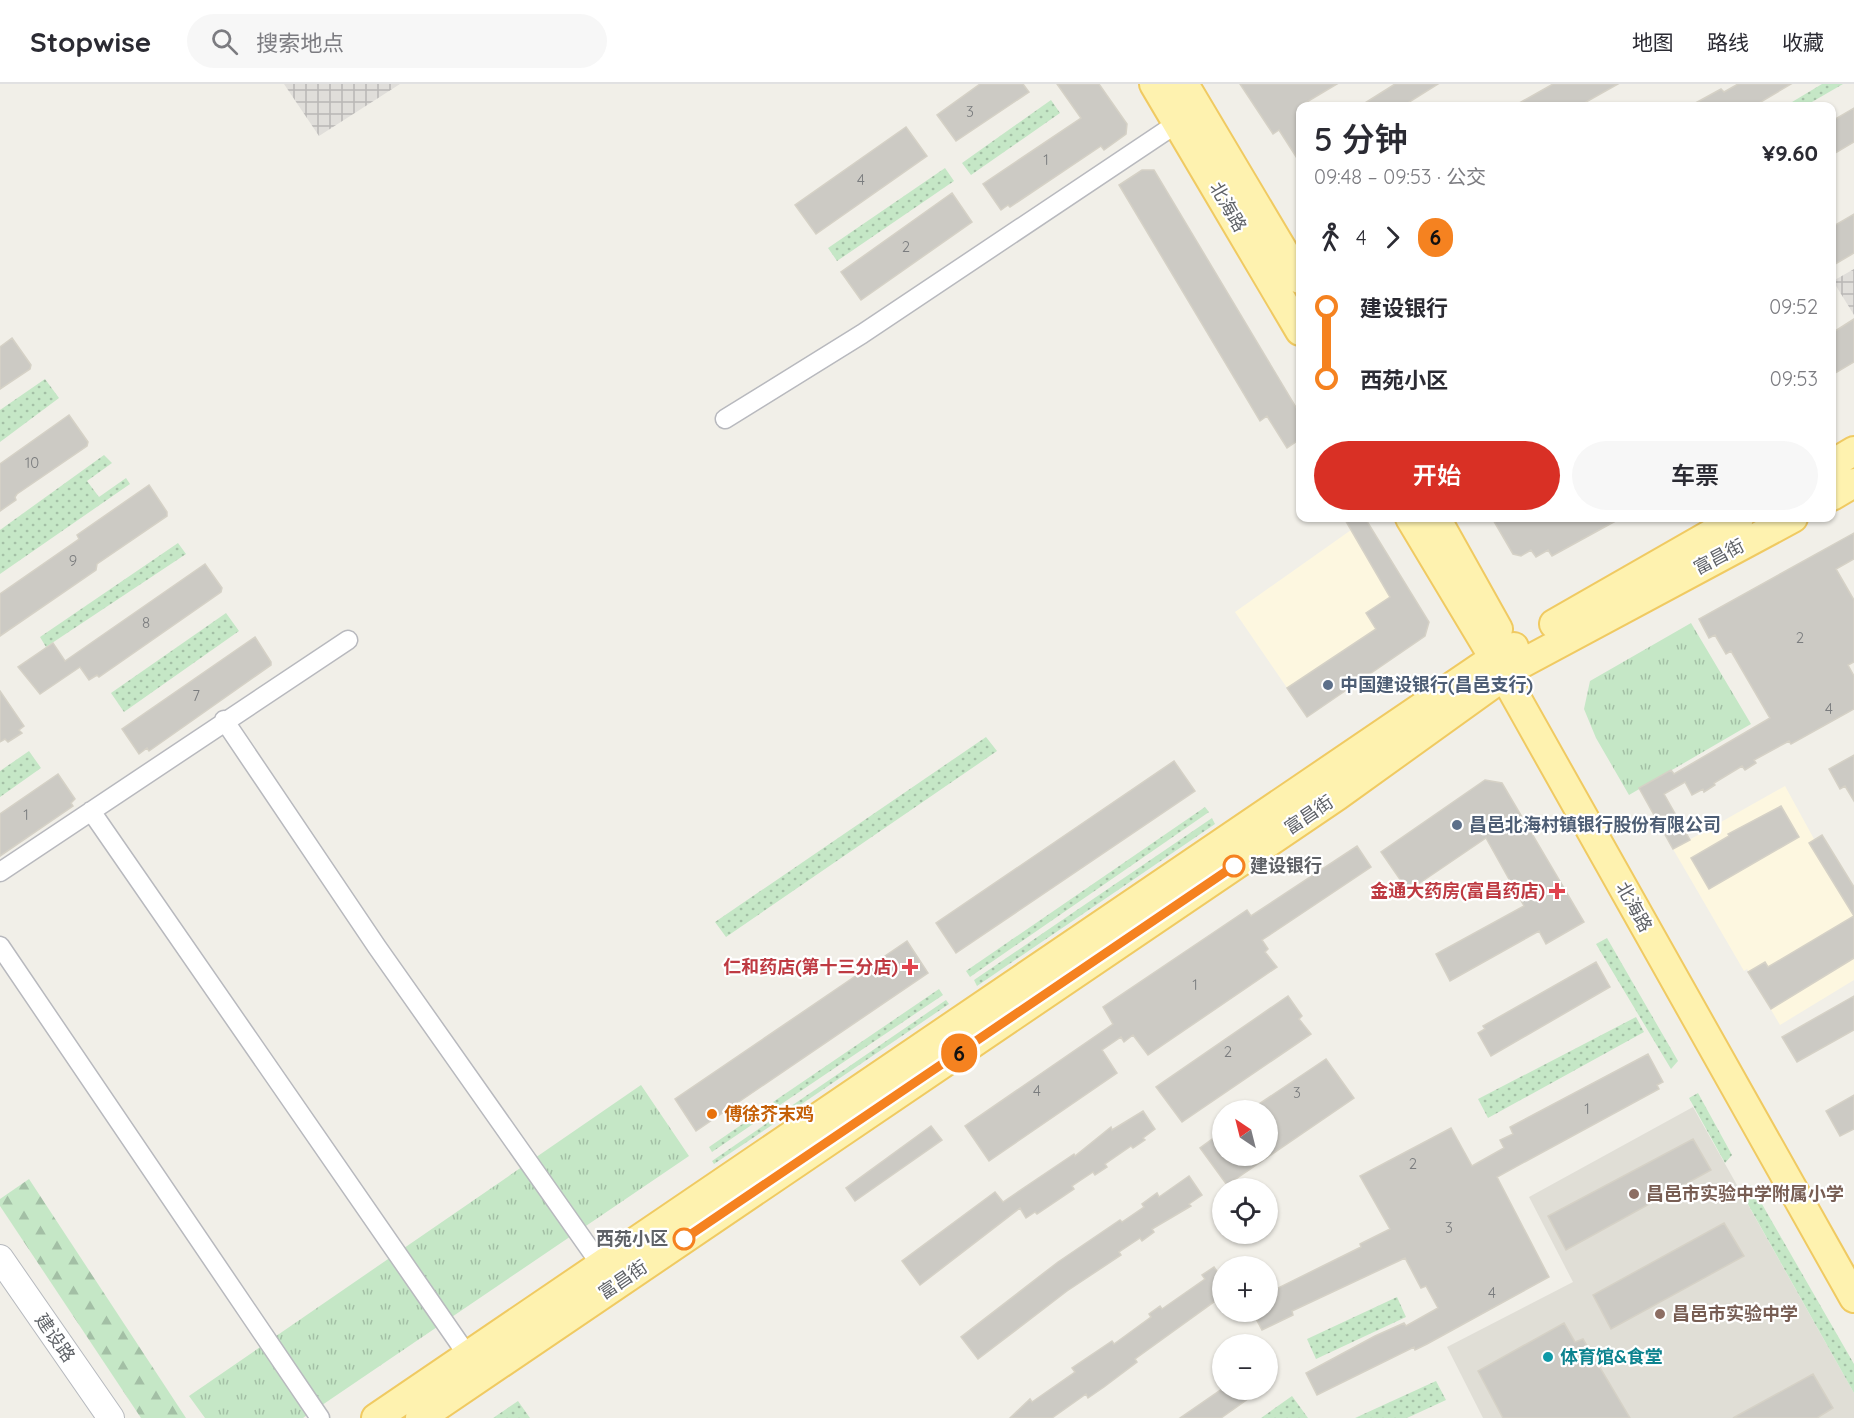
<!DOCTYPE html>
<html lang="zh">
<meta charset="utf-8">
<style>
body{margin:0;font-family:Quicksand,"Noto Sans SC",sans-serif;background:#f7f7f7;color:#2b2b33;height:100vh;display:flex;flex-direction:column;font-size:22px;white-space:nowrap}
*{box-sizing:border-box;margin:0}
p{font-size:20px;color:#7c7c81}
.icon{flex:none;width:33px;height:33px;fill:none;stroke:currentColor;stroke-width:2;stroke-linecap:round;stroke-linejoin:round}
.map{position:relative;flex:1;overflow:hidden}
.panel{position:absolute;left:1296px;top:18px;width:540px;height:420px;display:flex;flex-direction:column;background:#fff;border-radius:12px;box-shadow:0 2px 4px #0004}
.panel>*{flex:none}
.badge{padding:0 12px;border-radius:20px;font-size:21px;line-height:39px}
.needle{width:39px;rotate:325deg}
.buttons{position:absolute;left:1212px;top:1016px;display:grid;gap:12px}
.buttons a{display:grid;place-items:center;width:66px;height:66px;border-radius:50%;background:#fff;box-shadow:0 2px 4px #0004;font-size:30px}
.map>.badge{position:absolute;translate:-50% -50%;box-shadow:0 0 0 3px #fff}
.legs{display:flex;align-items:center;gap:9px;height:66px;padding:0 18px;font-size:20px}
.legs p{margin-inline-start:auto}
.overview{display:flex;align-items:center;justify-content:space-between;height:102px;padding:0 18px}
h1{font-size:33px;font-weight:600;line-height:45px}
.action{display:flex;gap:12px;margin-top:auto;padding:12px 18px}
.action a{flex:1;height:69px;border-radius:36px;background:#d93025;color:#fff;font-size:24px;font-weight:600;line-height:69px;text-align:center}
.action a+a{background:#f7f7f7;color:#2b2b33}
ul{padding:0 18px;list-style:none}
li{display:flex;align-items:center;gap:21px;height:72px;font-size:22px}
li i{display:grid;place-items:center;width:9px;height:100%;margin:0 8px;background:currentColor}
li i::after{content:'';width:15px;height:15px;margin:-8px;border:4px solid;border-radius:50%;background:#fff}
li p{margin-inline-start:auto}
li:first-child i{background:linear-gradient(#0000 50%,currentColor 0)}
li:last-child i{background:linear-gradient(currentColor 50%,#0000 0)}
header{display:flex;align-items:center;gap:36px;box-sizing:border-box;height:84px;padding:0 30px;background:#fff;border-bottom:2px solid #e1e1e2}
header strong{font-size:28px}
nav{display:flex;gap:33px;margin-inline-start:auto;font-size:21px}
.search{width:420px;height:54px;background:#f7f7f7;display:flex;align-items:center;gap:15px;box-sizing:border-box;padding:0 21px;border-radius:33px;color:#7c7c81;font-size:22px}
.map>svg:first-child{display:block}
</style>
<header>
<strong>Stopwise</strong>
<div class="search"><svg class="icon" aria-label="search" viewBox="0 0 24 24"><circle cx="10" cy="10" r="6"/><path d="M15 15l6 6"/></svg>搜索地点</div>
<nav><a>地图</a><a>路线</a><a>收藏</a></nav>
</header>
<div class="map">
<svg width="1854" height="1334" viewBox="0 0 1854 1334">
<defs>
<pattern id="industrial-grid" width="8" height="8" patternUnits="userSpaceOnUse" patternTransform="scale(1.5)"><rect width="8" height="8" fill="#e0deda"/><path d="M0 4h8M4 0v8" fill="none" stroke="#b9b7b5"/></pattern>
<pattern id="grass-dots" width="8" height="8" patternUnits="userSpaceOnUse" patternTransform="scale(1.5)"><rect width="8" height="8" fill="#c5e7c6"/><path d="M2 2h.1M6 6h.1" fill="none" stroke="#a3bfa5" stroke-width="1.8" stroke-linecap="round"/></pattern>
<pattern id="forest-firs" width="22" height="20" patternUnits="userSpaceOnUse" patternTransform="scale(1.5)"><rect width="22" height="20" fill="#c5e7c6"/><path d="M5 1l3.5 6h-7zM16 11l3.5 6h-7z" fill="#a3bfa5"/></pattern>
<pattern id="park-tufts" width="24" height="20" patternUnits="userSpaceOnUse" patternTransform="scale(1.5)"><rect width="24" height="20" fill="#c5e7c6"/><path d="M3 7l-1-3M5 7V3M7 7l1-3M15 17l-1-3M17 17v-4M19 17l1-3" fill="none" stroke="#a3bfa5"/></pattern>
</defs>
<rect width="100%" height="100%" fill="#f1efe8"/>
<path fill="#fdf7e0" d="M1351 446 1358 458 1374 449 1429 538 1425 552 1307 633 1235 528Z
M1785 702 1814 755 1822 751 1854 803V896L1780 941 1747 885 1744 887 1673 765Z"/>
<path fill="url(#industrial-grid)" d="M284 0H400L319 52Z
M1854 185V231L1833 197Z"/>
<path fill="#e0ded6" d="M1693 1023 1854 1309V1334H1483L1447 1263 1573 1198 1529 1113Z"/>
<path fill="url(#grass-dots)" d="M1822 0H1843L1805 22H1794L1792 18Z
M1051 16 1060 29 971 91 962 79Z
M945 84 954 97 837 177 828 164Z
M45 295 59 314 0 358V326Z
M104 371 112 379 87 397 99 413 126 394 130 400 0 490V446Z
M178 459 186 470 46 563 40 553Z
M226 529 239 547 124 628 111 609Z
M986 653 997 667 726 853 715 838Z
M29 667 41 684 0 713V687Z
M1205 723 1209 728 970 893 966 887Z
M1212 734 1215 740 977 902 974 896Z
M1607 854 1678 977 1671 985 1596 860Z
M939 905 943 911 777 1023 773 1018Z
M946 916 949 920 784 1032 781 1029Z
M1636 933 1644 948 1488 1034 1478 1015Z
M1698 1009 1732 1071 1725 1079 1689 1014Z
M766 1024 769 1029 712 1068 709 1063Z
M773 1035 775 1039 714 1080 712 1077Z
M1751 1101 1854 1280V1309L1740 1106Z
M1397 1213 1406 1233 1316 1275 1307 1255Z
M1436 1297 1446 1316 1407 1334H1355Z
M1292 1312 1308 1334H1261Z
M518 1317 530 1334H493Z"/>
<path fill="url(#forest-firs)" d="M29 1095 186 1334H141L0 1122V1115Z"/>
<path fill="url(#park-tufts)" d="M1691 539 1751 640 1629 711 1596 654 1584 625 1590 597Z
M641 1001 689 1072 303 1334H205L189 1312Z"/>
<path fill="#cccac4" stroke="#d5d1c6" stroke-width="1.5" d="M980 0H1023L1029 8 956 57 937 31Z
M1057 0H1099L1127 40 1126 50 1104 66 1101 62 1010 123 1008 121 1001 126 983 100 1081 34Z
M1240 0H1337L1300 22V79L1279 46 1273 50Z
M1395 0H1438L1403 22H1360Z
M1553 0H1618L1579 22H1514Z
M1738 0H1791L1754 22H1690L1721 5 1724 8Z
M1854 24V58L1832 71V37Z
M906 43 927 72 816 150 795 121Z
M1142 86H1154L1300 330V355L1287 364 1267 332 1260 337 1119 101Z
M952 109 972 138 861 216 841 188Z
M1854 130V169L1832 182V143Z
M1854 235V278L1832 291V249Z
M12 254 31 281 30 285 0 305V263Z
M69 331 88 358 87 362 17 410 15 413 16 416 0 427V380Z
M149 401 167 428V432L97 480 96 486 0 552V510L79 455 77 451Z
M1344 434H1365L1429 538 1425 552 1307 633 1287 604 1376 545 1366 529 1390 513Z
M1492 434H1621L1552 472 1548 466 1536 473 1531 466 1521 472 1513 470Z
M1854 449V475L1836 485 1854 516V578L1848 581 1854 592V625L1791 660 1789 657 1754 676 1756 679 1745 686 1742 682 1714 699 1715 701 1704 708 1703 705 1692 711 1685 698 1664 710 1690 756 1673 765 1639 704 1671 686 1674 690 1770 634 1731 567 1726 570 1715 551 1709 554 1699 535Z
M205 480 222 504 221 508 99 593 97 591 89 596 80 583 40 610 18 583 53 559 65 577Z
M255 553 271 578V581L149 667 147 664 139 670 122 645Z
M0 607 24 642 19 646 22 649 8 658 5 655 0 658Z
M1854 671V717L1845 702 1840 705 1829 685Z
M1174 677 1195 707 956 869 936 839Z
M58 690 75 715 71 719 73 722 0 772V730Z
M1485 696 1502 699 1584 838 1546 860 1539 847 1450 897 1436 870 1524 822 1486 754 1408 807 1381 768Z
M1781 722 1799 753 1709 805 1691 774 1729 752 1728 750Z
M1822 751 1854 803V874L1771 925 1748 888 1765 878 1768 883 1854 832 1809 759Z
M1357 762 1371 783 1262 856 1268 865 1265 868 1277 883 1148 971 1133 951 1124 958 1121 953 1102 966 1117 989 989 1077 965 1042 1113 940 1103 923 1247 826 1251 832Z
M907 857 928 889 696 1047 675 1015Z
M1596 878 1610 903 1491 972 1478 949 1485 945 1483 942Z
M1288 912 1302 932 1299 935 1311 950 1182 1038 1156 1003Z
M1854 912V946L1797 978 1782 953Z
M1648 970 1663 998 1657 1001 1659 1005 1497 1093 1549 1193 1427 1260 1415 1266 1414 1263 1317 1311 1306 1289 1375 1252 1404 1239 1406 1242 1438 1224 1426 1202 1421 1204 1405 1174 1292 1227 1293 1231 1262 1246 1252 1227H1268V1209L1361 1163 1360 1160 1390 1145 1360 1092 1451 1044 1472 1082 1504 1064 1500 1056 1513 1050 1510 1043Z
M1326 975 1354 1014 1227 1101 1200 1064 1222 1048V1071H1268V1026H1250Z
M1854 1011V1045L1840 1052 1826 1027Z
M1143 1027 1155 1045 1143 1054 1145 1056 1133 1064 1131 1062 1105 1080 1107 1083 1095 1091 1093 1088 1072 1102 1074 1105 1037 1130 1035 1128 1026 1134 1020 1124 920 1201 902 1177 995 1108 1003 1118 1074 1070 1075 1072 1111 1043 1112 1046Z
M931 1042 942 1056 855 1117 846 1104Z
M1693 1055 1711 1086 1566 1166 1548 1132Z
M1189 1092 1202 1111 1189 1120 1191 1122 1152 1145 1154 1148 1142 1157 1140 1154 1119 1168 1121 1171 1067 1207 978 1275 961 1253 1058 1178 1120 1136 1122 1138 1144 1123 1142 1120 1157 1109 1159 1113Z
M1724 1139 1744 1172 1611 1245 1593 1211Z
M1214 1183 1222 1194V1212L1135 1275 1137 1278 1104 1303 1088 1314 1086 1310 1052 1334H1010L1030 1315 1032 1318 1075 1288 1072 1284 1112 1257 1114 1260 1151 1233 1149 1230 1160 1222 1162 1225 1205 1195 1202 1191Z
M1564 1239 1575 1258 1583 1255 1630 1334H1503L1478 1287Z
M1813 1290 1833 1324 1817 1334H1733Z
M1222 1305H1262L1221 1334H1180Z"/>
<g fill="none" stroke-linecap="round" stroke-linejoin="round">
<defs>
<path id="street" d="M725 335 862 250 1179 38
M224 636 377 863 601 1181
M91 727 468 1272
M0 788 348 556
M0 862 320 1334"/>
<path id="secondary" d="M0 1174 111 1334"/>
<path id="primary" d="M1154 0 1300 247
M1184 0 1300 195
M1832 380 1854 367
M1832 412 1854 399
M1410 434 1494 574 1854 1214
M1436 434 1498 545
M1554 540 1739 434
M376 1334 1494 574 1514 563
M420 1334 1337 712 1519 581 1793 434"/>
</defs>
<use href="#street" stroke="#b8b9be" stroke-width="21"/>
<use href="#secondary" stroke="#b6b9be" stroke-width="28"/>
<use href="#primary" stroke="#f0ca62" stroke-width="32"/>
<use href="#street" stroke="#fff" stroke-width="18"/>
<use href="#secondary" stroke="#fff" stroke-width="26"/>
<use href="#primary" stroke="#fef2af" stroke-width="28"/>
</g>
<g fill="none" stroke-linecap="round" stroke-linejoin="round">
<defs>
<path id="line-1" d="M684 1155 1234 782"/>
</defs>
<use href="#line-1" stroke="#fff" stroke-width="14"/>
<use href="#line-1" stroke="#f58220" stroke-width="9"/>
</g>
<g fill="#5c6f8a" stroke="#fff" stroke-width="2">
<circle cx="1328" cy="601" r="6"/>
<circle cx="1457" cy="741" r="6"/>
</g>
<g fill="#fff" stroke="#f58220" stroke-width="3">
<circle cx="1234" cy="782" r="10"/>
<circle cx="684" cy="1155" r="10"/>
</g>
<g fill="#e0444e" stroke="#fff" stroke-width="2">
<path d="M1554 798h6v6h6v6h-6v6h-6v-6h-6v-6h6z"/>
<path d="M907 874h6v6h6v6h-6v6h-6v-6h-6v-6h6z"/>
</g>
<circle fill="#e8710a" stroke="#fff" stroke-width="2" cx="712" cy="1030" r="6"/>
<g fill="#8d6e63" stroke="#fff" stroke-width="2">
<circle cx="1634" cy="1110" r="6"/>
<circle cx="1660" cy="1230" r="6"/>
</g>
<circle fill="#0f9aa8" stroke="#fff" stroke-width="2" cx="1548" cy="1273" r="6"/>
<g text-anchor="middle" stroke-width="4.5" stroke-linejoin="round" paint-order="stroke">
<g font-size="15" fill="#7a7c7e">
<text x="970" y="33">3</text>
<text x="1046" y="81">1</text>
<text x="861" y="101">4</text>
<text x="906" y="168">2</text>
<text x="32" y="384">10</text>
<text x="73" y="482">9</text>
<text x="146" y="544">8</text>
<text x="1800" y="559">2</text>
<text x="196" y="617">7</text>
<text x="1829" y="630">4</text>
<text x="26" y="736">1</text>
<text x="1195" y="906">1</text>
<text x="1228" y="973">2</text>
<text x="1037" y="1012">4</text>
<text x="1297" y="1014">3</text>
<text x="1587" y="1030">1</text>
<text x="1413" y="1085">2</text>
<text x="1449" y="1149">3</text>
<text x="1492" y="1214">4</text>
</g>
<g font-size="18" fill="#5f6267" stroke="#fff">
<text transform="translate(1228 123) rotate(60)" y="6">北海路</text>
<text transform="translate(1719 473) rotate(-28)" y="6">富昌街</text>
<text transform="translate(1309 731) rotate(-34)" y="6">富昌街</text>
<text transform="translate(1634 823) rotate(61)" y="6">北海路</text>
<text transform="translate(623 1196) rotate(-34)" y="6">富昌街</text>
<text transform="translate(55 1254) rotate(55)" y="6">建设路</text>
</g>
<g font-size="18" font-weight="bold" fill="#4e5e75" stroke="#fff" text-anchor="start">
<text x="1340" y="607">中国建设银行(昌邑支行)</text>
<text x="1469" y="747">昌邑北海村镇银行股份有限公司</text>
</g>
<g font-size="18" font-weight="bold" fill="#5f6267" stroke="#fff" text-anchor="start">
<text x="1250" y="788">建设银行</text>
<text x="668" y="1161" text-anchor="end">西苑小区</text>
</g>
<g font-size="18" font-weight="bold" fill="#be3a42" stroke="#fff" text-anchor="end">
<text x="1545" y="813">金通大药房(富昌药店)</text>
<text x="898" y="889">仁和药店(第十三分店)</text>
</g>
<g font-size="18" font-weight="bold" fill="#c56008" stroke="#fff" text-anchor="start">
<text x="724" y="1036">傅徐芥末鸡</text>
</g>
<g font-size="18" font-weight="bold" fill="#785e54" stroke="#fff" text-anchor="start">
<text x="1646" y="1116">昌邑市实验中学附属小学</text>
<text x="1672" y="1236">昌邑市实验中学</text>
</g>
<g font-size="18" font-weight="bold" fill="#0d838f" stroke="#fff" text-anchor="start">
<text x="1560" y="1279">体育馆&amp;食堂</text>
</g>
</g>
</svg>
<div class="buttons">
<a><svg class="needle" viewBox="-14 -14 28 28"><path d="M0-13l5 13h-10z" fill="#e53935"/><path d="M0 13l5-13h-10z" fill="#7c7c81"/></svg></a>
<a><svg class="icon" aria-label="locate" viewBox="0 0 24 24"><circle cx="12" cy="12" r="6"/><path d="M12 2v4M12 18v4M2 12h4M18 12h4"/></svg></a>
<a>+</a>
<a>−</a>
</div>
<b class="badge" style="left:959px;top:969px;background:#f58220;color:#111">6</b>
<section class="panel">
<div class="overview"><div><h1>5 分钟</h1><p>09:48 – 09:53 · 公交</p></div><b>¥9.60</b></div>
<div class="legs"><svg class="icon" aria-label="walk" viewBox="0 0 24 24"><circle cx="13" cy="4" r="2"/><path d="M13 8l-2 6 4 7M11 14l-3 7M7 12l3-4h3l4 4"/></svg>4<svg class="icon" aria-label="forward" viewBox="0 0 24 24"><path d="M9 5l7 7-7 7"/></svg><b class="badge" style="background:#f58220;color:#111">6</b></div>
<ul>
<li><i style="color:#f58220"></i><b>建设银行</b><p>09:52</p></li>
<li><i style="color:#f58220"></i><b>西苑小区</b><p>09:53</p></li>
</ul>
<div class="action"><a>开始</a><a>车票</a></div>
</section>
</div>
